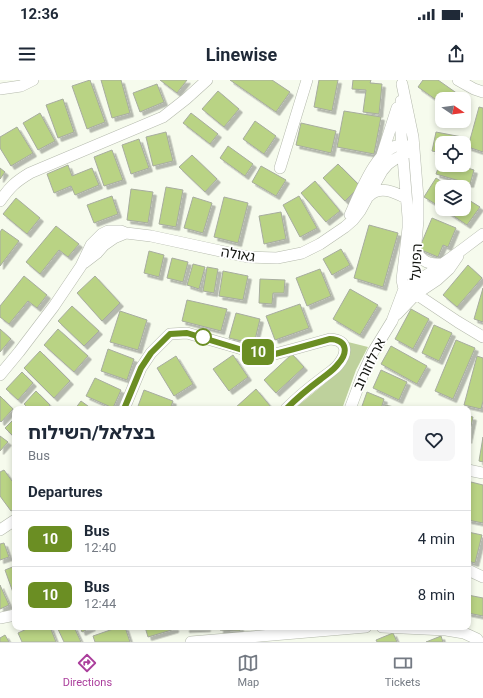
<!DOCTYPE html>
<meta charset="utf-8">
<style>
body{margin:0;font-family:Roboto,"Noto Sans Hebrew",sans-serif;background:#f6f6f7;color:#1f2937;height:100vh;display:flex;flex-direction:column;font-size:15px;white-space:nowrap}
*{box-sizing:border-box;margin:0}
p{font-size:13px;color:#747a83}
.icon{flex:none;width:22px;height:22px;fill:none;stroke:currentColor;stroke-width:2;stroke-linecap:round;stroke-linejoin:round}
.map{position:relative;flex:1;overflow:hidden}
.panel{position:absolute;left:12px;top:326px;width:459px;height:224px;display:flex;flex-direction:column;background:#fff;border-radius:8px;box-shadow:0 2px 6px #0003}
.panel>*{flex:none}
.badge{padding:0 8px;border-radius:6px;font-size:14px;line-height:26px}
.needle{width:26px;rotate:103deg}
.buttons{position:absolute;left:435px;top:12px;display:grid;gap:8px}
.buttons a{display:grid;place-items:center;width:36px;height:36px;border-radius:8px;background:#fff;box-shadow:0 2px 6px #0003;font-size:20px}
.map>.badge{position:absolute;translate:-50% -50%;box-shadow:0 0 0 2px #fff}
h2{padding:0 16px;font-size:15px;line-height:36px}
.round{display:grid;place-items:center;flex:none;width:42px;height:42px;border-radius:8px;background:#f6f6f7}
.head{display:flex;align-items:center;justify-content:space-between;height:68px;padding:0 16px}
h1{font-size:19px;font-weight:700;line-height:30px}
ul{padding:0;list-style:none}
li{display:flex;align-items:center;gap:12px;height:56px;padding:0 16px;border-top:1px solid #e0e1e3}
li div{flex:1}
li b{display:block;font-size:15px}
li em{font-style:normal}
li .badge{min-width:44px;font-weight:700;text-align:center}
.status{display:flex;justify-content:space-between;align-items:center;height:28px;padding:0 20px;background:#fff;direction:ltr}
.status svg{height:11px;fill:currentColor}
header{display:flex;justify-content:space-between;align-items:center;height:52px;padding:0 16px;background:#fff;font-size:18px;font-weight:700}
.tab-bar{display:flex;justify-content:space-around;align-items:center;height:56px;border-top:1px solid #e0e1e3;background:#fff;font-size:11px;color:#747a83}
.tab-bar a{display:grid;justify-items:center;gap:2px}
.tab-bar .selected{color:#ab3e9c}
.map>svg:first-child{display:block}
</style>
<div class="status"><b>12:36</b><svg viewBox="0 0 49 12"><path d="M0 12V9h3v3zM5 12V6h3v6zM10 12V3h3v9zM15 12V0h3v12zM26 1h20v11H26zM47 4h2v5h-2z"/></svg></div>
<header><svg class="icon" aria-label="menu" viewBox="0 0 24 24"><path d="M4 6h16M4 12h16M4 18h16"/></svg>Linewise<svg class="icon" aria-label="share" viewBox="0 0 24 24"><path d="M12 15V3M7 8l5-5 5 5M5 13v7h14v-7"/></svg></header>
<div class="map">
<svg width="483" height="562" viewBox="0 0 483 562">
<defs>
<filter id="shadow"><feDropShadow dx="3.5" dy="3.5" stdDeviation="0" flood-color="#0004"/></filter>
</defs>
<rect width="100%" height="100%" fill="#f6fbed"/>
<path fill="#bed19c" d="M348 262 368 267 356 290 342 329H294L300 324 341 290 348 269Z"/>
<path fill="#b9d384" stroke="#a7ac9f" filter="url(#shadow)" d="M90 0 105 42 87 49 72 6Z
M101 0H121L130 33 112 38Z
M160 0H187L177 13Z
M230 0H272L290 12 276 32Z
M319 0H338L332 31 314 27Z
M353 0H371L370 3 382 4 379 34 363 32 366 10 352 9Z
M423 0H438L465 19 464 20V19H442V24L418 7Z
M157 4 164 22 140 32 133 13Z
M218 11 239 29 224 47 202 29Z
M63 19 74 52 58 58 46 25Z
M479 27 483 28V72L468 67Z
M344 31 381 37 374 74 337 67Z
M40 33 55 61 38 70 23 43Z
M191 33 218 54 210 64 183 43Z
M255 41 276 56 264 74 243 59Z
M301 43 336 51 331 73 296 65Z
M17 47 33 73 11 86 0 68V57Z
M166 52 173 81 153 86 146 57Z
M436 52 462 57 461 63H442V73L432 71Z
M139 59 149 88 131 94 122 65Z
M228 66 253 84 245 96 220 78Z
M112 70 123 100 104 106 94 77Z
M192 75 217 99 205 112 179 87Z
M441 80H442V85H458L474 90 470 104 436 94Z
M338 84 360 106 345 121 323 98Z
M68 85 72 96 92 88 99 105 75 115 71 106 54 113 47 94Z
M261 86 286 100 276 116 252 102Z
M0 88 5 92 0 99Z
M436 98 450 107H442V128L424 117Z
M315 101 340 131 326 142 301 113Z
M166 107 183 110 176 147 159 144Z
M131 109 153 112 148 143 127 140Z
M112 116 118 134 94 143 87 125Z
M299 116 317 148 300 157 283 125Z
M193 117 212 123 203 153 184 148Z
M224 117 248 123 238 163 214 157Z
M464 117 480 127 467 145 443 129H464Z
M16 118 40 138 27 154 3 134Z
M281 132 286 159 264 164 259 136Z
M432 138 456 148 448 167 443 165 438 177 419 169Z
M369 145 398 153 383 207 354 198Z
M56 146 79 164 68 177 59 170 40 194 26 182Z
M2 149 19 161 0 186V152Z
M341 169 350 185 332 195 323 179Z
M149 171 164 175 159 197 144 193Z
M172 178 188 182 183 202 167 198Z
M193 184 205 187 199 209 187 205Z
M468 185 482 198 457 227 443 215Z
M207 187 218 189 214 213 203 211Z
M320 189 331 216 307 226 296 198Z
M223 191 248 196 243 220 219 216Z
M24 196 47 215 37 228 28 221 9 244 0 237V226Z
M95 196 120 223 102 241 77 213Z
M260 199 285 200 284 213H273L272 224 259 223Z
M483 208V242L474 239Z
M350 209 378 225 360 255 333 239Z
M187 220 227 229 221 251 182 241Z
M300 224 309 248 275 260 266 236Z
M72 226 99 251 84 266 58 241Z
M411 229 429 239 413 269 395 259Z
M120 231 147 240 138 270 110 262Z
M236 233 260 239 254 264 229 258Z
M434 245 452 253 439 281 422 273Z
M0 249 11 259 0 272Z
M58 249 88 276 74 292 44 265Z
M456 260 475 268 453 319 435 311Z
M391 266 427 286 417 304 381 284Z
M108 269 134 279 127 300 101 291Z
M40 271 70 301 54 318 24 288Z
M292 274 304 287 276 313 264 300Z
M233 275 248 297 229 311 213 289Z
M176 276 193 304 174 316 157 288Z
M477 276 483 278V321L481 329 464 325Z
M381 290 407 302 399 320 373 308Z
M22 292 33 303 18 320 6 309Z
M95 298 121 310 113 328 86 316Z
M256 309 271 327 269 329H236L235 328Z
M144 310 173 321 170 329H137Z
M36 311 50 325 46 329H29L24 324Z
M367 312 384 319 381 329H361Z
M0 316 13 329 1 342 0 341Z
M81 321 92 329H75Z
M385 325 399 328 398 329H384Z
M468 336 473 337 468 360Z
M15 338V358L5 348Z
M0 356 8 362 0 371Z
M483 357V382L479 381Z
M4 390 12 401 15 399V428L11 431 0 416V392Z
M471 402 483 405V443L468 440V416Z
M468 452 482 455 475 483 468 481Z
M4 463 9 477 0 480V464Z
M15 486V518L5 490Z
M0 505 9 525 0 529Z
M468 515 483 518V536L468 533Z
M31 547H50L56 562H22L18 553Z
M57 547H74L81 562H64Z
M80 547H92L82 552Z
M119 547H125L130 562H95L93 556Z
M145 547H175V549L148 557Z
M186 547H207V548L186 549Z
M220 547H240V551L220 550Z
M393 553 397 562H377L376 560Z
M5 555 9 562H0V558Z
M441 556 443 562H426Z"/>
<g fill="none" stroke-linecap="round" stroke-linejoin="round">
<defs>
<path id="minor" d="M458 0 474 9 483 12
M402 4 413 57 418 118V140L413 197 416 214
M0 9 21 6 33 0
M401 21V54L408 137V148L402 200 404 209
M382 75 397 28
M280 88 307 0
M369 116C380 105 394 112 406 118
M0 121C10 107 15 102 30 93L163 37 186 19 207 0
M350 135C359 116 377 65 402 65 403 65 407 66 408 67
M416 171C423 183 429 184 442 184
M84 183 97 173 104 165 114 158 126 153
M411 212 416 214 458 242 483 257
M397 234 416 214 437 200 449 189 458 176
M0 295 19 272 54 226 81 186 91 165 102 154 108 151H121L126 153 151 156 248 177 277 178 302 173 320 164 345 147 353 140 360 131 382 91 388 84 395 79 414 69
M124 329 141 288 151 273 170 254 187 253 249 271 275 274 294 269 330 259C348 260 348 273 338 285 334 290 327 294 321 299 309 308 297 318 286 329
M350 329 363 294 373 272 392 241 404 209 430 193 463 169 483 154
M468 390 483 393
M0 450 15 440
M468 490 483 497
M0 538 15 535
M382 547 446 550 464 553 477 559 479 562
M191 562 366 547"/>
</defs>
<use href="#minor" stroke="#b5baad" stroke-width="12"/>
<use href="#minor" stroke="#fff" stroke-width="11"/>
</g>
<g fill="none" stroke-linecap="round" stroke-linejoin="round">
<defs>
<path id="line" d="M124 329 141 288 151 273 170 254 187 253 249 272 275 274 294 269 330 259C348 260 348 273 338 284 334 290 327 294 321 299 309 308 297 318 286 329"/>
</defs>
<use href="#line" stroke="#fff" stroke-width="9"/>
<use href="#line" stroke="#6b8e23" stroke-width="6"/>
</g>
<circle fill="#fff" stroke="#6b8e23" stroke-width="2" cx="203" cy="257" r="8"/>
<g text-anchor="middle" stroke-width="3.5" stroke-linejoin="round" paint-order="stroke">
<g font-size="14" fill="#131510" stroke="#fff">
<text transform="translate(238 174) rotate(9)" y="5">גאולה</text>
<text transform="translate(416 182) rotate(-87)" y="5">הפועל</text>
<text transform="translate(369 284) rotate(-64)" y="5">ארלוזורוב</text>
</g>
</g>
</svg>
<div class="buttons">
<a><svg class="needle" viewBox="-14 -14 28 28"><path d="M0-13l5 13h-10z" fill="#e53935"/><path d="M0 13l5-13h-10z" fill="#747a83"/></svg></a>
<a><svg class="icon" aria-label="locate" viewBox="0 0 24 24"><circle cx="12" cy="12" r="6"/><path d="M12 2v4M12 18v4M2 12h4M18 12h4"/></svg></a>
<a><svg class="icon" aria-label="layers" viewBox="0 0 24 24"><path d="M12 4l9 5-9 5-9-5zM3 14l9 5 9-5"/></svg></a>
</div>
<b class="badge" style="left:258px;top:272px;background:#6b8e23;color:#fff">10</b>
<section class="panel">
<div class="head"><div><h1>בצלאל/השילוח</h1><p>Bus</p></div><a class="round"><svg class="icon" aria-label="heart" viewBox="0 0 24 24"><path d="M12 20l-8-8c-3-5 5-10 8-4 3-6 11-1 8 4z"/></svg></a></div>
<h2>Departures</h2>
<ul>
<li><span class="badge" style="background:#6b8e23;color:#fff">10</span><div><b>Bus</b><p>12:40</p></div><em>4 min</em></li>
<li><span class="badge" style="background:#6b8e23;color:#fff">10</span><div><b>Bus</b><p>12:44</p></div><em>8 min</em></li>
</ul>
</section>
</div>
<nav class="tab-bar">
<a class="selected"><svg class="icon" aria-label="directions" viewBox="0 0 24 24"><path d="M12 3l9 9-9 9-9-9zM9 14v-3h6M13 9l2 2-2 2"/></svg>Directions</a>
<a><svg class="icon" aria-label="map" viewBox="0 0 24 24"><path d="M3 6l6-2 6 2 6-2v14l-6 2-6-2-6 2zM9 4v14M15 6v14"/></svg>Map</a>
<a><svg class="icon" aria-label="tickets" viewBox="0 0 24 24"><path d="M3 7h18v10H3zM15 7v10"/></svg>Tickets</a>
</nav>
